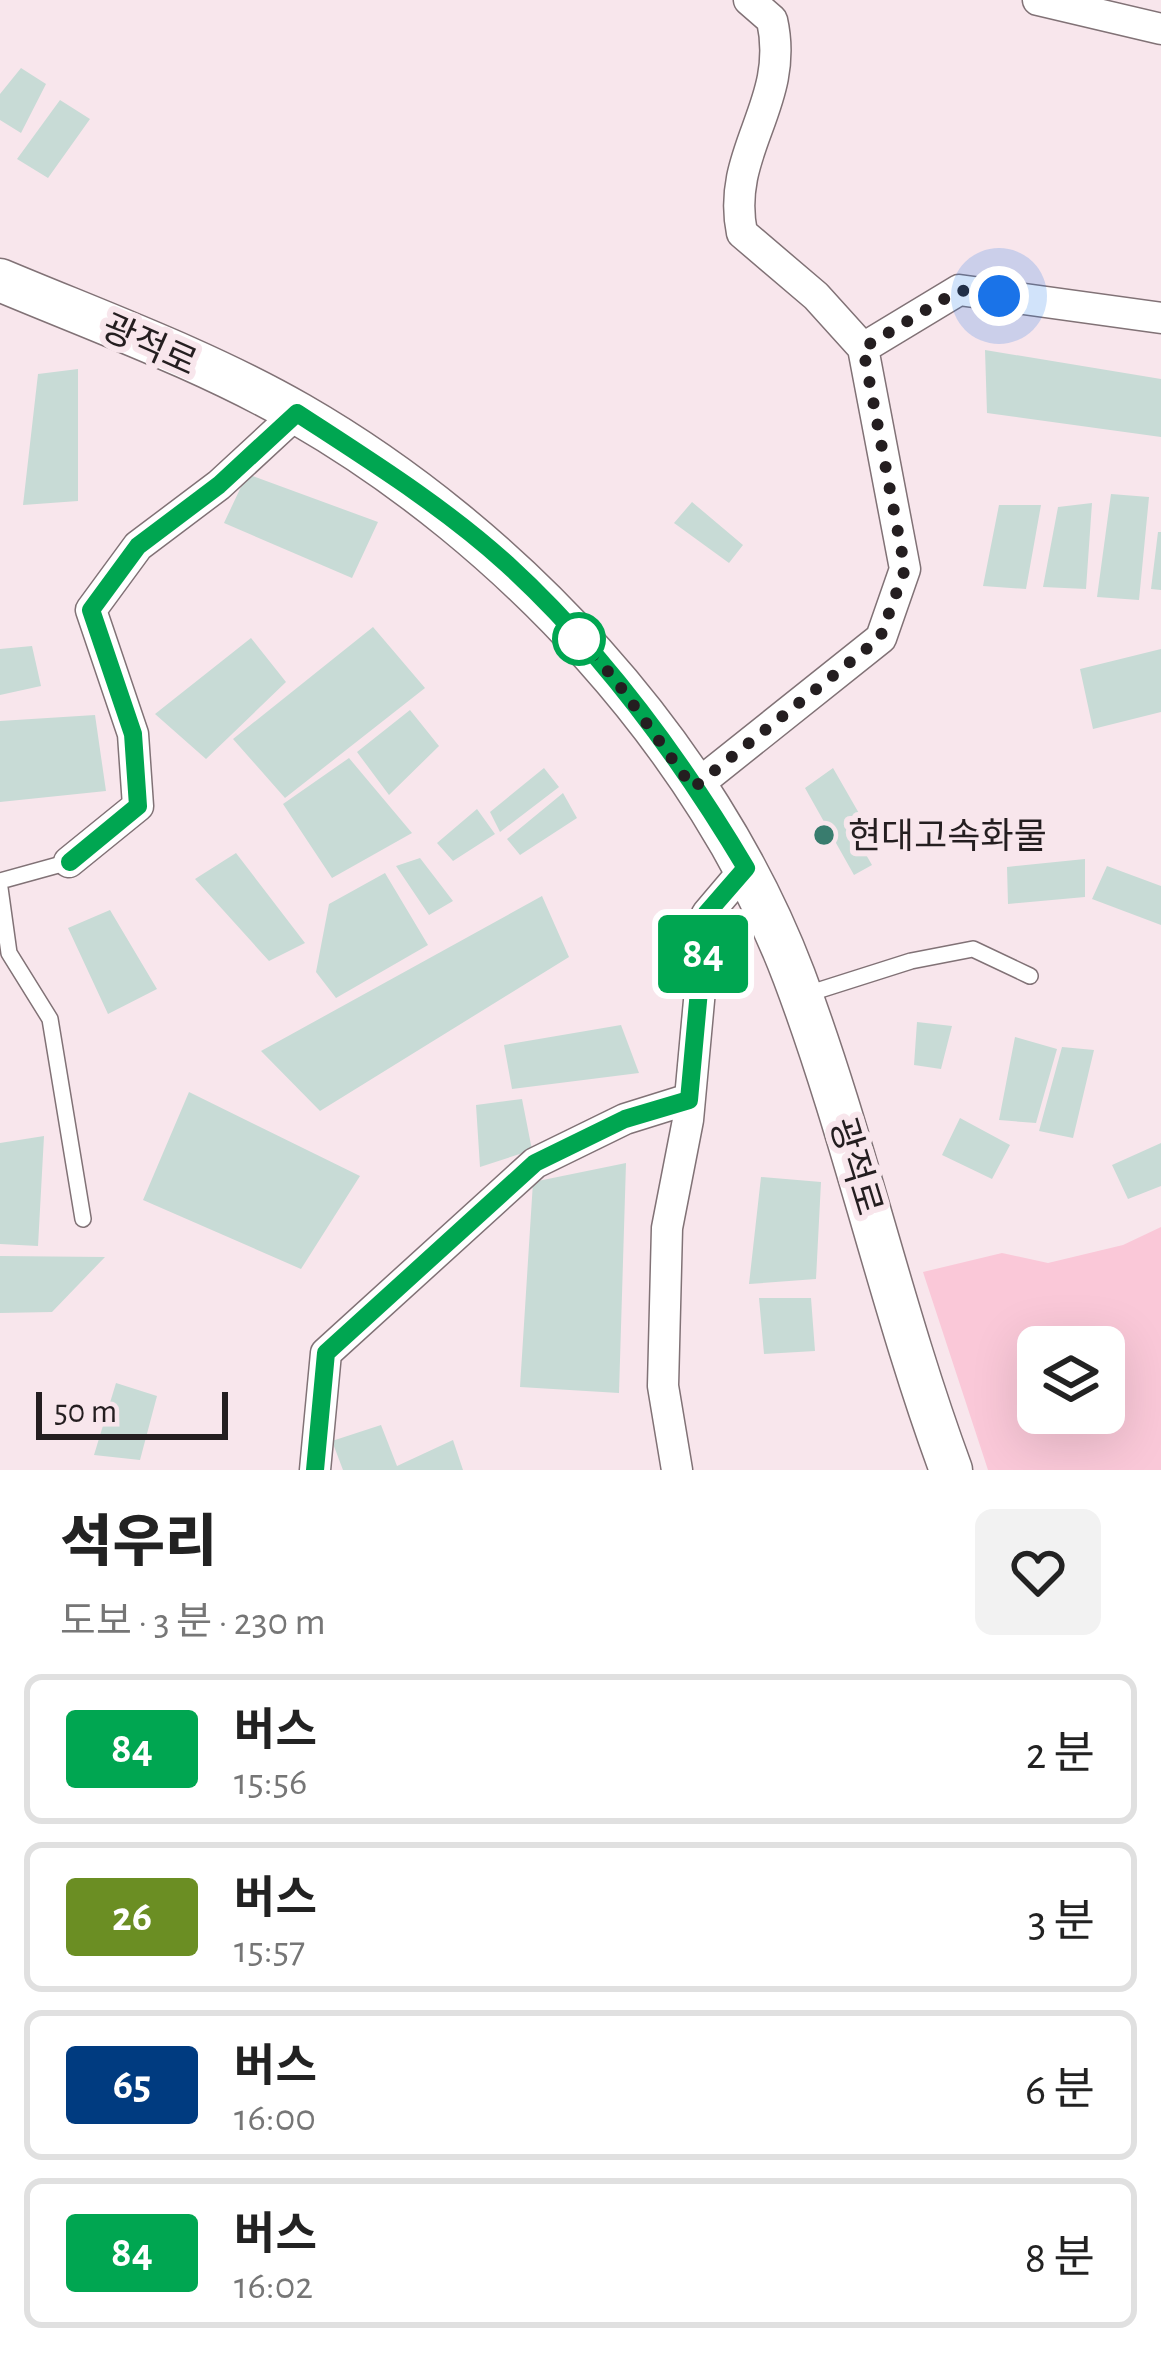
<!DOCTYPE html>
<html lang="ko">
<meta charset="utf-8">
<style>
body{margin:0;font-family:"Alegreya Sans","Noto Sans KR",sans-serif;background:#f2f2f2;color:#222;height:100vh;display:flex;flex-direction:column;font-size:45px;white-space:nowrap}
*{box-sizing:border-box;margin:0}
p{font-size:39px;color:#767676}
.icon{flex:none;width:66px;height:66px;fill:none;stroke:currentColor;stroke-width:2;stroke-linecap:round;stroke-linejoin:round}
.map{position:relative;height:1470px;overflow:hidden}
.drawer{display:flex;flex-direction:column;background:#fff;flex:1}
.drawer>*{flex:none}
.badge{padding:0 24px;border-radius:9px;font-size:42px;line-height:78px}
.controls{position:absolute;left:1017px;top:1326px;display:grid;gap:24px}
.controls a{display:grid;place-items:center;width:108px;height:108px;border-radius:18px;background:#fff;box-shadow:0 12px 48px #0002;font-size:60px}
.scale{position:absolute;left:36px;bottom:30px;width:192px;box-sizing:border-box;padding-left:12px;border:6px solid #241e20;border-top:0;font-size:33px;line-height:42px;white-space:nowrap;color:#241e20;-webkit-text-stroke:9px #f8e6ec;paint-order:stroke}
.you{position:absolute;width:60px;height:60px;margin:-30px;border:9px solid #fff;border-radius:50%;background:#1a73e8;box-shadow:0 0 0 18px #1a73e833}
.map>.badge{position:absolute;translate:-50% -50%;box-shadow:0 0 0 6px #fff}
.round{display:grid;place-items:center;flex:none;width:126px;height:126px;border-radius:18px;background:#f2f2f2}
.head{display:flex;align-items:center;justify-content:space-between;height:204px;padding:0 60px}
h1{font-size:57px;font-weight:800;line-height:90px}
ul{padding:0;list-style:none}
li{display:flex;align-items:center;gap:36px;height:150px;margin:0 24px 18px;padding:0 36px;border:6px solid #e0e0e0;border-radius:18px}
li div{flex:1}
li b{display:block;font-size:45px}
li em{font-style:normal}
li .badge{min-width:132px;font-weight:700;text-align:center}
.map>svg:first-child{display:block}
</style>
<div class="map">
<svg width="1161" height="1470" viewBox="0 0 1161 1470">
<rect width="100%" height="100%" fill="#f8e6ec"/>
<path fill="#fac8d8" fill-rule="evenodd" d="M1161 1227V1470H988L923 1272 1002 1253 1048 1263 1123 1245ZM1038 1347H1104V1413H1038Z"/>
<path fill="#c8dbd6" d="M21 68 46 84 21 133 0 120V94Z
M60 100 90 119 48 178 17 159Z
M985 350 1161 379V437L987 413Z
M78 369V501L23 505 38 374Z
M247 474 378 522 352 578 224 523Z
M1111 494 1149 497 1139 600 1097 597Z
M692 502 743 545 729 563 674 523Z
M1092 503 1086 589 1043 587 1058 507Z
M999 505H1041L1026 589 983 586Z
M1158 532H1161V590L1151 589Z
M373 627 425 688 285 798 233 739Z
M251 638 286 682 206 759 155 714Z
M32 646 41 686 0 695V649Z
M1161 649V712L1093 729 1080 669Z
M410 710 439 746 389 795 357 752Z
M95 715 106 791 0 802V721Z
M349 758 412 833 332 878 283 804Z
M544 768 559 787 500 832 490 812Z
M833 768 868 829 854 834 872 865 854 875 805 788Z
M563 793 577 818 520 855 507 839Z
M477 809 495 834 453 861 437 843Z
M236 853 305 943 269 961 195 879Z
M420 858 453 901 429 915 396 866Z
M1085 859V897L1008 904 1007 867Z
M1107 866 1161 886V925L1092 899Z
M385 873 428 945 336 998 316 972 329 904Z
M542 896 569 957 320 1111 261 1051Z
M110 910 157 989 108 1014 68 928Z
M917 1022 952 1026 941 1069 914 1065Z
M621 1025 639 1073 512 1089 504 1045Z
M1015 1037 1057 1049 1036 1123 999 1120Z
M1062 1047 1094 1050 1073 1138 1039 1131Z
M189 1092 360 1176 301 1269 143 1200Z
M522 1099 532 1150 480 1167 476 1105Z
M960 1118 1010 1145 992 1179 942 1155Z
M44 1136 38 1246 0 1244V1143Z
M1161 1143V1186L1128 1199 1112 1165Z
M626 1163 619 1393 520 1387 533 1182Z
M761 1177 821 1182 816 1279 749 1284Z
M0 1256 105 1257 52 1312 0 1313Z
M759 1298H811L815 1351 764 1354Z
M116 1383 157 1396 140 1460 94 1455Z
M381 1425 397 1466 453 1440 463 1470H343L332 1441Z"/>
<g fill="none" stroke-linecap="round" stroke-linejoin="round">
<defs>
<path id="service" d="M0 881 69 862
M0 888 9 953 50 1019 83 1219
M804 995 911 961 973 949 1030 976"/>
<path id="minor" d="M749 0 772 20C791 104 725 151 742 233L816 296 863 348
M1038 0 1161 29
M693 788 881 638 905 569 863 348 959 290 1161 318
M69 862 138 806 133 734 91 610 138 546 219 485 297 413
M315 1470 326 1353 535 1163 625 1119 689 1099
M677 1470 663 1386 667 1228 688 1120 707 914 746 868"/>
<path id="secondary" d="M0 280C100 322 205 360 299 414 511 536 707 746 794 976 855 1138 891 1308 951 1470"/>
</defs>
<use href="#service" stroke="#817276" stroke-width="18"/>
<use href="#minor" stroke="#817276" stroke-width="33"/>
<use href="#secondary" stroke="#817276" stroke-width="45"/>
<use href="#service" stroke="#fff" stroke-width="15"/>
<use href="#minor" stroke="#fff" stroke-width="30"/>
<use href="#secondary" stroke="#fff" stroke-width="42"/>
</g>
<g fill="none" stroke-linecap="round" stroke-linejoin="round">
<defs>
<path id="line" d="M70 862 138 806 133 734 91 610 138 546 219 485 297 413C369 460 443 506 507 564 601 650 681 759 746 868L706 914 689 1100 625 1119 535 1163 326 1353 315 1470"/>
</defs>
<use href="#line" stroke="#fff" stroke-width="27"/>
<use href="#line" stroke="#00a651" stroke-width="18"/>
<path stroke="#241e20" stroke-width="12" stroke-dasharray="0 21.6" d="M579 639 614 678 693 788 880 638 905 569 863 348 959 290 999 296"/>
</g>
<circle fill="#fff" stroke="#00a651" stroke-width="6" cx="579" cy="639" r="24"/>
<circle fill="#397c6e" stroke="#f8e6ec" stroke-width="4.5" cx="824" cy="835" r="12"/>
<g text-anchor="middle" stroke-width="12" stroke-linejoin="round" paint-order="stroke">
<g font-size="36" fill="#241e20" stroke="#f8e6ec">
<text transform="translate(150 344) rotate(24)" y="13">광적로</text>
<text transform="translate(857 1166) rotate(73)" y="13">광적로</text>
</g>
<g font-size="36" fill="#241e20" stroke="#f8e6ec" text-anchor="start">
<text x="848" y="848">현대고속화물</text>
</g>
</g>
</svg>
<div class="controls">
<a><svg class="icon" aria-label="layers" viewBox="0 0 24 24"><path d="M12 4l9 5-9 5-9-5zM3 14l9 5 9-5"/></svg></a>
</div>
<div class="scale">50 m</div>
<div class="you" style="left:999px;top:296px"></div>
<b class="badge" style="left:703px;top:954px;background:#00a651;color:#fff">84</b>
</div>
<section class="drawer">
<div class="head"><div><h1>석우리</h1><p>도보 · 3 분 · 230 m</p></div><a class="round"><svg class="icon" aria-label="heart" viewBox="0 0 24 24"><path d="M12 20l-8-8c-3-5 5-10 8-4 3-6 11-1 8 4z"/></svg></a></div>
<ul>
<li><span class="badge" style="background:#00a651;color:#fff">84</span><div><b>버스</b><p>15:56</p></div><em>2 분</em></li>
<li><span class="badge" style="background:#6b8e23;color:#fff">26</span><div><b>버스</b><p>15:57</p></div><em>3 분</em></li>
<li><span class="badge" style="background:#003b80;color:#fff">65</span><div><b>버스</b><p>16:00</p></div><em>6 분</em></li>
<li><span class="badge" style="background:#00a651;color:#fff">84</span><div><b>버스</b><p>16:02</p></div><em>8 분</em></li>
</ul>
</section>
